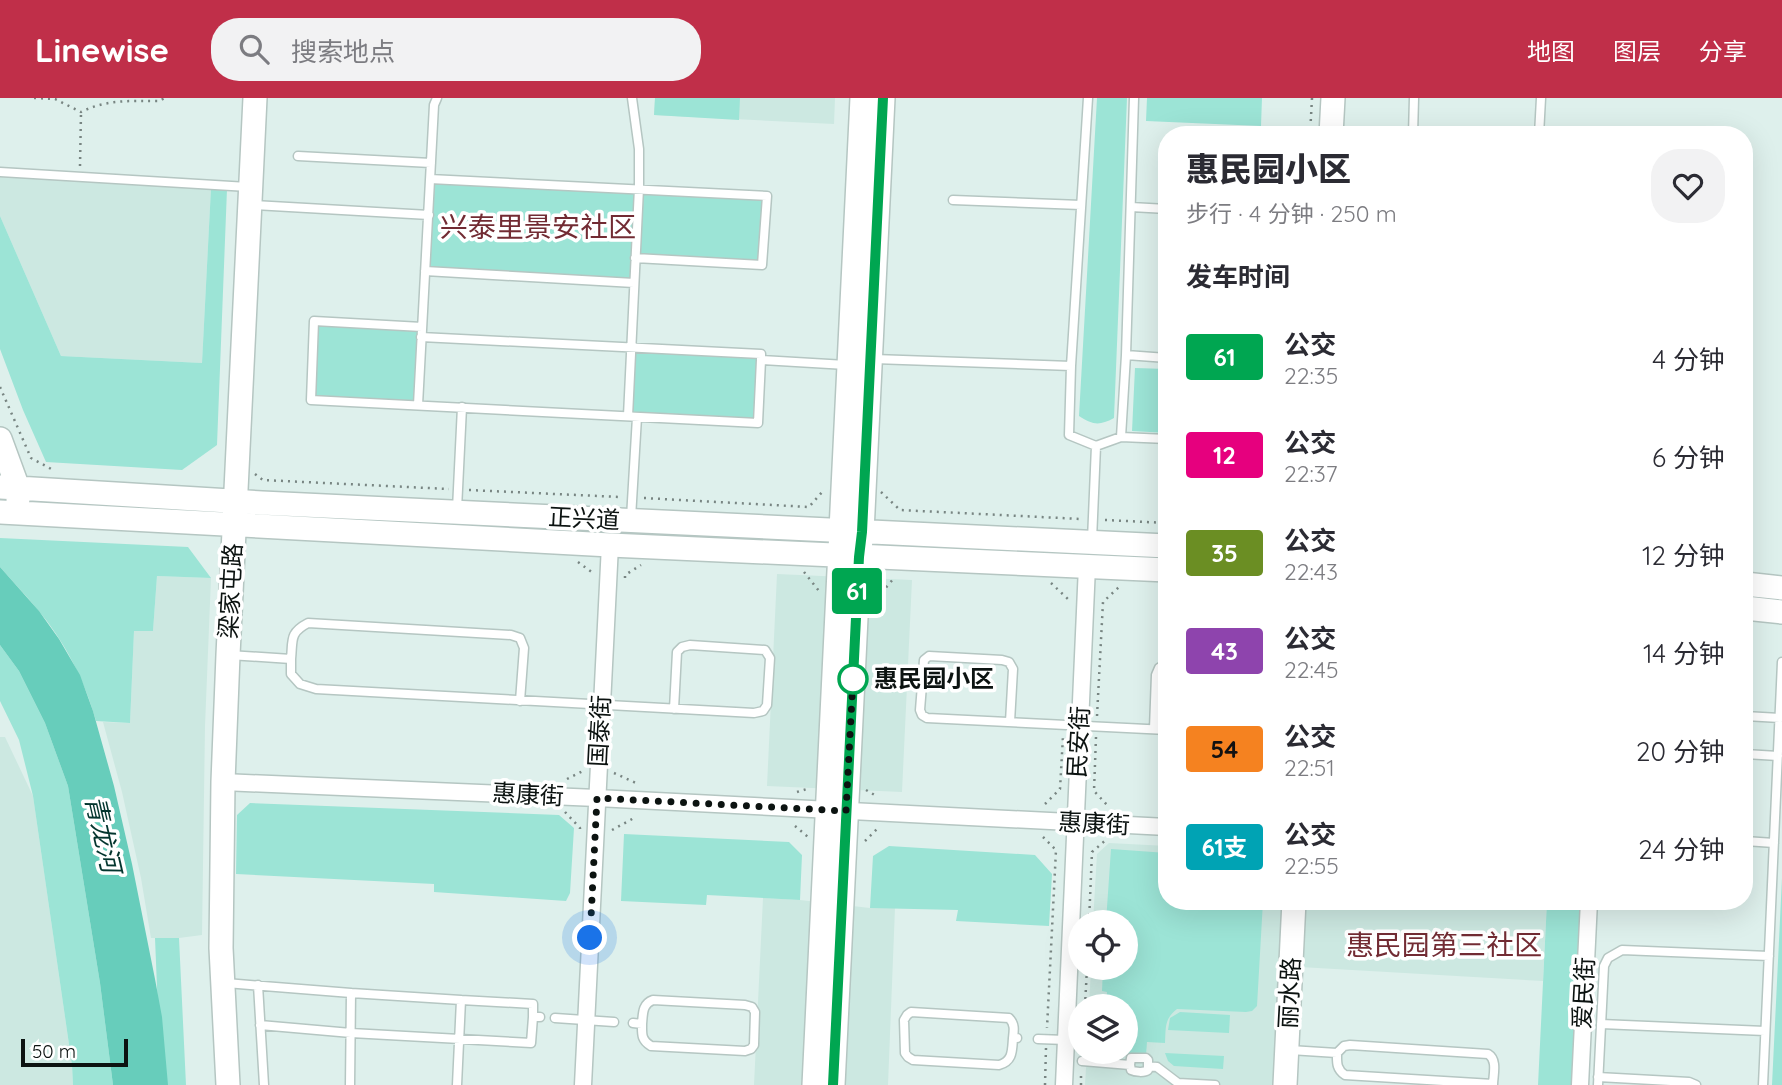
<!DOCTYPE html>
<html lang="zh">
<meta charset="utf-8">
<style>
body{margin:0;font-family:Quicksand,"Noto Sans SC",sans-serif;background:#f2f2f3;color:#2b2b33;height:100vh;display:flex;flex-direction:column;font-size:26px;white-space:nowrap}
*{box-sizing:border-box;margin:0}
p{font-size:23px;color:#7c7c81}
.icon{flex:none;width:38px;height:38px;fill:none;stroke:currentColor;stroke-width:2;stroke-linecap:round;stroke-linejoin:round}
.map{position:relative;flex:1;overflow:hidden}
.drawer{position:absolute;left:1158px;top:28px;width:595px;height:784px;display:flex;flex-direction:column;background:#fff;border-radius:28px;box-shadow:0 7px 28px #0002}
.drawer>*{flex:none}
.badge{padding:0 14px;border-radius:5px;font-size:24px;line-height:46px}
.fabs{position:absolute;left:1068px;top:812px;display:grid;gap:14px}
.fabs a{display:grid;place-items:center;width:70px;height:70px;border-radius:50%;background:#fff;box-shadow:0 7px 28px #0002;font-size:35px}
.scale{position:absolute;left:21px;bottom:18px;width:107px;box-sizing:border-box;padding-left:7px;border:4px solid #0c1311;border-top:0;font-size:19px;line-height:24px;white-space:nowrap;color:#0c1311;-webkit-text-stroke:5px #fff;paint-order:stroke}
.you{position:absolute;width:35px;height:35px;margin:-18px;border:5px solid #fff;border-radius:50%;background:#1a73e8;box-shadow:0 0 0 10px #1a73e833}
.map>.badge{position:absolute;translate:-50% -50%;box-shadow:0 0 0 4px #fff}
h2{padding:0 28px;font-size:26px;line-height:63px}
.round{display:grid;place-items:center;flex:none;width:74px;height:74px;border-radius:28px;background:#f2f2f3}
.headline{display:flex;align-items:center;justify-content:space-between;height:119px;padding:0 28px}
h1{font-size:33px;font-weight:800;line-height:52px}
ul{padding:0;list-style:none}
li{display:flex;align-items:center;gap:21px;height:98px;padding:0 28px}
li div{flex:1}
li b{display:block;font-size:26px}
li em{font-style:normal}
li .badge{min-width:77px;font-weight:700;text-align:center}
header{display:flex;align-items:center;gap:42px;box-sizing:border-box;height:98px;padding:0 35px;background:#c02f49;color:#fff}
header strong{font-size:33px}
nav{display:flex;gap:38px;margin-inline-start:auto;font-size:24px}
.search{width:490px;height:63px;background:#f2f2f3;display:flex;align-items:center;gap:18px;box-sizing:border-box;padding:0 24px;border-radius:28px;color:#7c7c81;font-size:26px}
.map>svg:first-child{display:block}
</style>
<header>
<strong>Linewise</strong>
<div class="search"><svg class="icon" aria-label="search" viewBox="0 0 24 24"><circle cx="10" cy="10" r="6"/><path d="M15 15l6 6"/></svg>搜索地点</div>
<nav><a>地图</a><a>图层</a><a>分享</a></nav>
</header>
<div class="map">
<svg width="1782" height="987" viewBox="0 0 1782 987">
<rect width="100%" height="100%" fill="#def0ec"/>
<path fill="#cce8e1" d="M655 0H835L834 26 654 17Z
M0 77 211 90 202 265 61 258 0 118Z
M777 476 912 482 902 694 767 688Z
M157 478 211 480 205 628 202 837 179 840H151L141 780 122 694 103 624 130 625 134 532 153 533Z
M0 639H5L33 698 72 967 73 987H0Z
M1109 745 1167 748V803H1284L1273 987H1085L1087 954H1125V908H1089L1091 870H1125V824H1093L1097 756Z
M763 800 800 802 870 810H895L888 987H754Z
M1302 803H1547L1543 883 1300 869Z"/>
<path fill="#9ce4d6" d="M655 0H740L739 22 654 17Z
M1097 0H1127L1114 320C1099 328 1093 327 1079 318Z
M1147 0H1262L1261 28 1146 23Z
M433 82 636 93 631 182 428 171Z
M211 90 227 91 217 347 182 372 46 364 23 312 0 251V118L61 258 202 265Z
M643 94 763 101 759 164 638 158Z
M318 227 418 232 414 305 314 300Z
M635 252 758 258 756 322 632 315Z
M1135 270 1167 271V335L1132 333Z
M0 440 188 449 211 480 157 478 153 533H134L130 625 96 623C85 583 64 542 37 511 25 496 12 483 0 469Z
M0 547 19 573 45 625 68 688 100 885 113 987H73L72 967 33 698 19 642 0 603Z
M250 705 559 717 574 730 570 795 566 803 434 794V786L236 776 237 717Z
M624 736 789 744 802 757 800 802 707 797 706 807 621 803Z
M889 748 1035 757 1052 776 1049 828 956 823 958 812 870 810 873 758Z
M1111 751 1167 755V803H1263L1257 908 1252 913 1246 914 1177 911C1164 921 1166 930 1165 945L1147 944 1146 957 1103 955 1125 954V908H1106L1107 894 1102 893 1103 870H1125V824H1106Z
M1782 780V987H1772Z
M1547 803H1582L1573 987H1538Z
M155 840H179L186 987H161Z
M1180 914 1230 917 1229 935 1168 932 1170 920Z
M1165 955 1224 958 1223 971 1174 968 1168 963Z"/>
<path fill="#67cdbb" d="M0 469 39 513 59 541 80 577 93 613 114 688 132 766 155 881 162 919 168 987H113L100 885 68 688 45 625 19 573 0 547Z"/>
<g fill="none" stroke-linecap="round" stroke-linejoin="round">
<defs>
<path id="lane" d="M1088 0 1071 268 1069 337 1096 348 1121 339 1126 257 1134 0
M1413 37 1414 0
M1539 37 1541 0
M298 58 431 65
M0 74 248 89
M430 81 767 98 762 167 635 160
M953 102 1081 107
M253 107 429 117
M1131 109 1167 111
M425 173 634 185
M422 229 314 223 311 302 758 325 761 262 846 267
M421 239 761 256V262
M1126 257 1167 260
M874 261 1071 268
M418 307 434 7 437 0
M628 318 639 90V51L632 0
M1121 339 1167 341
M457 411 462 309
M631 420 637 319
M1092 442 1096 348
M229 557 291 561V576L300 586 316 591 754 615 763 613 767 607 770 560 765 552 690 547 682 549 677 554 674 611
M291 561C293 542 289 535 308 525L511 537 520 540 524 550 520 603
M1745 618 1780 620
M1010 624 1013 571 1009 564 1002 562 929 558 924 562 920 612 922 617 927 620 1167 632
M1154 631 1156 577 1159 570 1167 565
M1745 656 1778 658
M1745 743 1774 745
M226 885 351 895 350 987
M258 887 264 987
M351 895 461 902
M555 920 614 924
M633 925 642 926C642 936 641 942 651 948L745 953 751 951 754 947 755 914 752 909 745 907 653 902C642 906 643 916 642 926
M1601 926 1765 933
M260 927 351 935 531 945 533 919
M1013 940C1014 932 1015 926 1009 920L911 914 907 917 904 922 905 955 908 959 913 962 999 967C1013 963 1012 953 1013 940H1017
M1038 941 1066 942
M1290 952 1337 955 1344 948 1350 947 1488 956C1498 962 1493 977 1493 987
M1337 955C1337 964 1336 971 1345 977L1493 986
M1082 963 1130 967 1131 972C1135 974 1144 975 1148 972V962L1146 960H1131L1130 967
M1148 968 1157 969 1178 985 1215 987
M1598 979 1689 984 1696 987
M457 987 461 902 533 906V919H540
M1598 987 1604 868 1608 860 1622 852 1769 858
M1763 987 1782 564"/>
<path id="street" d="M223 684 597 700 1167 729
M583 987 610 447
M1064 987 1087 468
M1580 987 1589 803"/>
<path id="secondary" d="M1331 37 1333 0
M0 341 18 390V401
M0 389 262 405 1167 448
M0 414 610 447 1167 472
M1745 486 1782 490
M1745 510 1782 514
M228 987 221 850 223 684 228 557 255 0
M814 987 862 0
M833 987 859 459 862 434 883 0
M1285 987 1294 803"/>
</defs>
<use href="#lane" stroke="#b5c6c2" stroke-width="11"/>
<use href="#street" stroke="#b5c6c2" stroke-width="19"/>
<use href="#secondary" stroke="#b5c6c2" stroke-width="26"/>
<path stroke="#788582" stroke-width="2.5" stroke-dasharray="2 5" stroke-linecap="butt" d="M34 0 55 1 81 14C107 1 131 3 160 3L164 0
M1310 37 1312 0
M80 68 81 15
M0 289 31 360 55 373
M255 376 263 382 449 391
M469 392 620 399
M881 394 900 412 1081 421
M644 400 809 409 823 393
M1105 422 1167 425
M578 464 593 475
M804 474 819 493
M625 480V477L641 467
M1051 485 1069 502
M877 500 895 479
M1097 618 1103 504 1119 489
M1096 639 1094 693 1108 708
M614 675 636 685
M567 681 583 673
M866 692 878 699
M797 694 810 690
M1045 706 1060 691 1063 638
M565 714 580 730V732
M795 728 808 739
M612 732 634 720
M1043 739 1056 752 1047 930
M865 743 877 731
M1089 824 1092 754 1107 741
M1085 908 1087 870
M1045 987 1046 950
M1081 987V975"/>
<use href="#lane" stroke="#fff" stroke-width="8"/>
<use href="#street" stroke="#fff" stroke-width="16"/>
<use href="#secondary" stroke="#fff" stroke-width="23"/>
</g>
<g fill="none" stroke-linecap="round" stroke-linejoin="round">
<defs>
<path id="line" d="M833 987 859 459 862 434 883 0"/>
</defs>
<use href="#line" stroke="#fff" stroke-width="16"/>
<use href="#line" stroke="#00a651" stroke-width="10"/>
<path stroke="#0c1311" stroke-width="7" stroke-dasharray="0 12.6" d="M590 840 597 700 846 713 853 581"/>
</g>
<circle fill="#fff" stroke="#00a651" stroke-width="3.5" cx="853" cy="581" r="14"/>
<g text-anchor="middle" stroke-width="7" stroke-linejoin="round" paint-order="stroke">
<g font-size="24" fill="#0c1311" stroke="#fff">
<text transform="translate(584 421) rotate(3)" y="8">正兴道</text>
<text transform="translate(231 493) rotate(-87)" y="8">梁家屯路</text>
<text transform="translate(600 633) rotate(-87)" y="8">国泰街</text>
<text transform="translate(1079 644) rotate(-87)" y="8">民安街</text>
<text transform="translate(528 697) rotate(3)" y="8">惠康街</text>
<text transform="translate(1094 726) rotate(3)" y="8">惠康街</text>
<text transform="translate(1290 895) rotate(-87)" y="8">丽水路</text>
<text transform="translate(1584 895) rotate(-87)" y="8">爱民街</text>
</g>
<g font-size="24" font-weight="bold" fill="#0c1311" stroke="#fff" text-anchor="start">
<text x="874" y="589">惠民园小区</text>
</g>
<g font-size="26" font-style="italic" fill="#03352e" stroke="#fff">
<text transform="translate(103 736) rotate(77)" y="9">青龙河</text>
</g>
<g font-size="28" fill="#722b33" stroke="#fff">
<text x="538" y="139">兴泰里景安社区</text>
<text x="1444" y="857">惠民园第三社区</text>
</g>
</g>
</svg>
<div class="fabs">
<a><svg class="icon" aria-label="locate" viewBox="0 0 24 24"><circle cx="12" cy="12" r="6"/><path d="M12 2v4M12 18v4M2 12h4M18 12h4"/></svg></a>
<a><svg class="icon" aria-label="layers" viewBox="0 0 24 24"><path d="M12 4l9 5-9 5-9-5zM3 14l9 5 9-5"/></svg></a>
</div>
<div class="scale">50 m</div>
<div class="you" style="left:590px;top:840px"></div>
<b class="badge" style="left:857px;top:493px;background:#00a651;color:#fff">61</b>
<section class="drawer">
<div class="headline"><div><h1>惠民园小区</h1><p>步行 · 4 分钟 · 250 m</p></div><a class="round"><svg class="icon" aria-label="heart" viewBox="0 0 24 24"><path d="M12 20l-8-8c-3-5 5-10 8-4 3-6 11-1 8 4z"/></svg></a></div>
<h2>发车时间</h2>
<ul>
<li><span class="badge" style="background:#00a651;color:#fff">61</span><div><b>公交</b><p>22:35</p></div><em>4 分钟</em></li>
<li><span class="badge" style="background:#e6007e;color:#fff">12</span><div><b>公交</b><p>22:37</p></div><em>6 分钟</em></li>
<li><span class="badge" style="background:#6b8e23;color:#fff">35</span><div><b>公交</b><p>22:43</p></div><em>12 分钟</em></li>
<li><span class="badge" style="background:#8e44ad;color:#fff">43</span><div><b>公交</b><p>22:45</p></div><em>14 分钟</em></li>
<li><span class="badge" style="background:#f58220;color:#111">54</span><div><b>公交</b><p>22:51</p></div><em>20 分钟</em></li>
<li><span class="badge" style="background:#00a3b4;color:#fff">61支</span><div><b>公交</b><p>22:55</p></div><em>24 分钟</em></li>
</ul>
</section>
</div>
